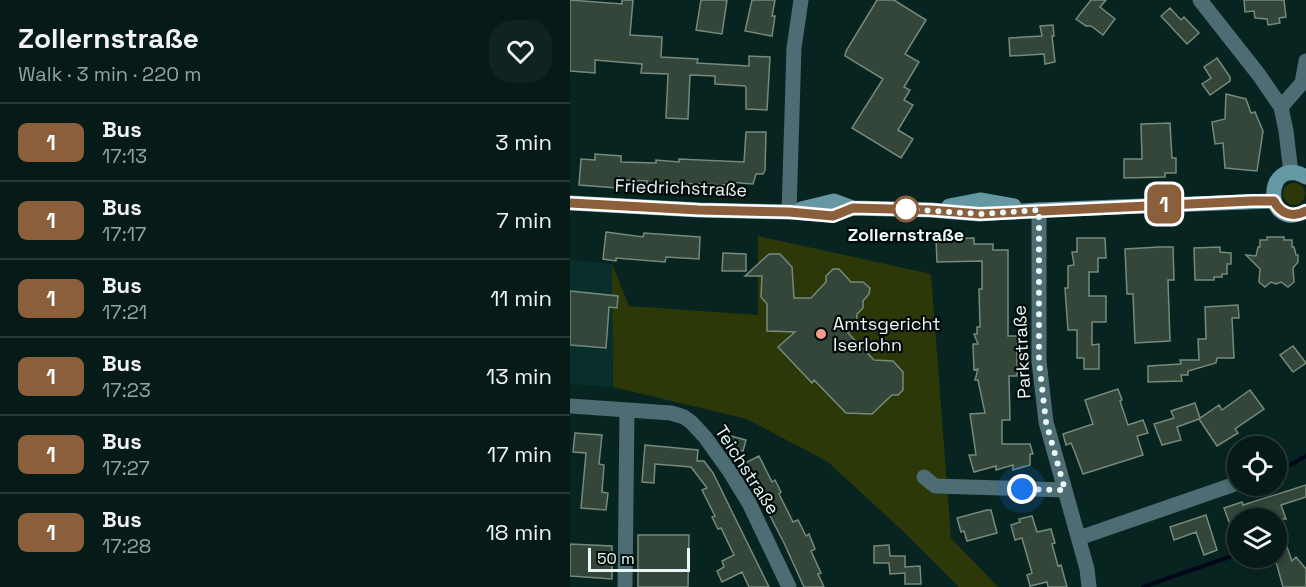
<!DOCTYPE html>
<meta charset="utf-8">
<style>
body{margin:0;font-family:"Space Grotesk",sans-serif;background:#0f2421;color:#f1f3f6;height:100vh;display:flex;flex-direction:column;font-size:22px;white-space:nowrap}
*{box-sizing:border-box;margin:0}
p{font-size:20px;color:#98a1a2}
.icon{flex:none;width:33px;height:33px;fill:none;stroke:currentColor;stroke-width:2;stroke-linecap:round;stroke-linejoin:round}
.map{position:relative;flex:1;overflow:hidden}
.details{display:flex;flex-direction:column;background:#061b18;width:570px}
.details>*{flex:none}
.badge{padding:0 12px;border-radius:9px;font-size:21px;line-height:39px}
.controls{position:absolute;left:657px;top:436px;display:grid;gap:12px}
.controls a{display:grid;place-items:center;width:60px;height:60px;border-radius:50%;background:#061b18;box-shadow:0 3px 9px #0003,0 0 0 2px #273937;font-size:30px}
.scale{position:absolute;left:18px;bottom:15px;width:102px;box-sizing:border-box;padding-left:6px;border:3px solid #e9f8f6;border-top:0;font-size:16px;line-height:21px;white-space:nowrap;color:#e9f8f6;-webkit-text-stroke:4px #020b09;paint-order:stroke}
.you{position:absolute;width:30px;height:30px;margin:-15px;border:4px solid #fff;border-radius:50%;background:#1a73e8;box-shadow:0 0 0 9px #1a73e833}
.map>.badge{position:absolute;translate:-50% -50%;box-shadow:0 0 0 3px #fff}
.round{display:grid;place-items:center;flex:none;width:63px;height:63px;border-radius:24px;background:#0f2421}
.headline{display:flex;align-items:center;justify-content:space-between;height:102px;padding:0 18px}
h1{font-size:28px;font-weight:800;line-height:45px}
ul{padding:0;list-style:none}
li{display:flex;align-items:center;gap:18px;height:78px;padding:0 18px;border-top:2px solid #273937}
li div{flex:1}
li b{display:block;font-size:22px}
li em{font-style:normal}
li .badge{min-width:66px;font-weight:700;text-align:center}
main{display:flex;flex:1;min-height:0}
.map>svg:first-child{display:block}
</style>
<main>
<section class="details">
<div class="headline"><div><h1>Zollernstraße</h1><p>Walk · 3 min · 220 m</p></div><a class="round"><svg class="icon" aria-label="heart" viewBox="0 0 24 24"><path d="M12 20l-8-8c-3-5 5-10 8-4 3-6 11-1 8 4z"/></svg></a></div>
<ul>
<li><span class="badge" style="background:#8b5e3c;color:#fff">1</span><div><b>Bus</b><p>17:13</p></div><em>3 min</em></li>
<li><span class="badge" style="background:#8b5e3c;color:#fff">1</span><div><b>Bus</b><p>17:17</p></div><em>7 min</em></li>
<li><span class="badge" style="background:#8b5e3c;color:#fff">1</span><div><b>Bus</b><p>17:21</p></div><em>11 min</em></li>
<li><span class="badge" style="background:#8b5e3c;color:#fff">1</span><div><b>Bus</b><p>17:23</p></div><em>13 min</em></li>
<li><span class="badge" style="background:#8b5e3c;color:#fff">1</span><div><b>Bus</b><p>17:27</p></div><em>17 min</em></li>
<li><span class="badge" style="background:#8b5e3c;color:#fff">1</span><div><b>Bus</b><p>17:28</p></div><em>18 min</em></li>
</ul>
</section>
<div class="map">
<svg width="736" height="587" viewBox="0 0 736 587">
<rect width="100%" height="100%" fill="#082420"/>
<path fill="#082f2b" d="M0 260 42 264 43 387 0 384Z"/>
<path fill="#2c3807" d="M713 194a11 11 0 1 1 22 0a11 11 0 1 1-22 0Z
M188 236 361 274 381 538 428 587H389L337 535 258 462 177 419 43 387 42 264 59 306 188 315Z"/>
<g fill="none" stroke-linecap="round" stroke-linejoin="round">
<path stroke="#000718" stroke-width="4" d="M720 465 736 456
M573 587 662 556"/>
</g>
<path fill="#334639" stroke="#758a7b" stroke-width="1.5" d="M0 0 52 4V0H63L60 35 92 37 91 57 128 59 127 63 179 66V56L200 57 197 110 176 109V88L175 86 145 84V76L120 75 118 119 96 118 98 74 71 73 72 64 25 60V73L0 71Z
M131 0H157L152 34 126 30Z
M182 0H205L202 16H205L202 36 175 31Z
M307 0H324L356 20 335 54 349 62 334 87 340 90 334 100 343 105 328 130 343 139 331 158 282 128 313 79 275 56 276 51Z
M521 0H536L530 7 545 19 533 35 521 26H516L506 19Z
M674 0H714L716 17 709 18 710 23 698 25 697 19 685 18 684 11 675 12Z
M600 8 611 20 614 17 629 33 617 44 591 16Z
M483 25 484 36H482L485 62 475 64 474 54 440 56 439 38 472 36 470 26Z
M647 58 660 77V81L640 95 632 84 641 78 634 67Z
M656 94 676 99 681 113 685 112 693 131 687 171 655 168 653 143 645 144 642 122 655 119Z
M600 123 602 158H606V173H595V177L554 178V159H572L571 124Z
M176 132H196L195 170 193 174H186L183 184 157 182V185L99 183V185L77 184V181L52 180 49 177 47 188 9 185 11 159 25 160V154L51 156V162L86 163V160L109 162V159L174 162Z
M36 232 73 237 74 233 130 237 129 259 96 257 95 262 46 258V261L33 259Z
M697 237H714V240H722V247H724L726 255H728V262L723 268 724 282 718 287 711 282 706 284 701 282 695 287 689 282 690 269 676 255 686 256 688 247H690V240H697Z
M404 238V244H423V250H438V336H447V376H439L440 420H432V444H460L463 454H460V465L443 470V465L426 470V466L404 472 399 455H406L400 414 415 413 408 380H405L408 369 404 370 403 344H408L404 334H407V327H410L409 289H412V261L367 262 366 239Z
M507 238H535L536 258H528V272H519V296H536V322H522V345L529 344V369H514V358H507V330H498L495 288H498V266L504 265 502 252H507Z
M589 247H603L604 280H598L600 341 565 343 563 294H557L555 249Z
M650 247V252L661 253V264H657V274H652V277H644V280H625L624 248Z
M153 253 176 254V271H152Z
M199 254H210L222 267 224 298H241L256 282V276L263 269H269L281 282H293L300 288 299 294 293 301V308L287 314 286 326 278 333 304 360 323 361 333 372V390L328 395H322L302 414 276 413 244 380 242 383 208 347 225 332 197 331V304L191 297 192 276H175Z
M0 291 48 296 47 308 39 307 36 348 0 345Z
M668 305 669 318H662L664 358H647L646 363 618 371V375H611L612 381 578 382V366L611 364 610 360H629L628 339H636L635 307Z
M723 346 736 363 723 372 710 355Z
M548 389 552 400 550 401 558 425 573 420 578 433 567 436 573 455 513 474 504 450 501 443 496 445 493 434 523 424 515 400Z
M680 390 694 409 665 429 668 433 647 446 629 419 607 427 611 440 592 445 584 424 604 418 601 411 625 403 630 418 649 405 652 410Z
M5 433 32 435 29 464 34 465 32 492 38 493 36 510 11 508 16 453 3 452Z
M161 436 176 440 173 451 158 447Z
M75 445 128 450 127 461H134L143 473 199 587H179L172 572 152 582 147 571 154 567 152 561 164 555 151 528 148 529 142 517 145 516 132 490 137 488 121 467 85 464 84 483 72 482Z
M189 456 202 482 205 480 211 492 209 494 223 522 228 520 236 536 239 534 245 549 241 551 251 573 248 574 254 587H234L214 543 175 467V463Z
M736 485V497L711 505 716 519H668L666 541 654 508 672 502 673 505Z
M417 510H421L427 533 397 541 394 531 391 532 387 518Z
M636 515 647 550 634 555 626 532 604 540 600 527Z
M462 516 467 532 481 529 485 543 482 544 488 566 491 565 497 587H478L477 582 460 586 457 575 462 573 452 538 445 540 441 525 450 522 449 519Z
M706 522H708L722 561 726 557 736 569V587H713L706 562Z
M68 535H119L118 587H68Z
M0 544 42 546V579L0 576Z
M319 545 320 556H335V567L350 566 351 584H335V573L320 574 319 563H304V546Z"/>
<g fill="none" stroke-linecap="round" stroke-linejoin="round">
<path stroke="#4d6c73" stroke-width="15" d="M630 0 689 75 711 107 716 131 721 173
M711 107 732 83 736 61
M469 210V361L476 422 517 569 519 587
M219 212 224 48 231 0
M0 406 101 413 114 417 121 422 135 437 160 472 179 503 219 587
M354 477 365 486 495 490
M509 538 668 483
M55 587 57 411"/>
<path stroke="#6698a4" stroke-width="15" d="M736 177C694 153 692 234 736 211
M0 203 129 210 219 212 263 215 283 208 361 210 409 214 469 210 703 201
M379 206 410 200 444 206
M231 209 264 201 283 208"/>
</g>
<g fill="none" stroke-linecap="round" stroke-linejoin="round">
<defs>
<path id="line" d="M0 203 129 210 219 212 263 216 283 208 361 210 410 214 682 201H704C710 214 723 218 736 211"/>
</defs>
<use href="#line" stroke="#fff" stroke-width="14"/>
<use href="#line" stroke="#8b5e3c" stroke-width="9"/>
<path stroke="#e9f8f6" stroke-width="6" stroke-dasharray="0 10.8" d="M336 209 410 214 469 210V361L476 422 495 490 452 489"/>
</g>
<circle fill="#fff" stroke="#8b5e3c" stroke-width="3" cx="336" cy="209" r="12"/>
<circle fill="#f59d8d" stroke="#020b09" stroke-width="2" cx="251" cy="334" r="6"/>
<g text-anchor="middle" stroke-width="4.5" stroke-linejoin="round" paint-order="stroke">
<g font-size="18" fill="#e9f8f6" stroke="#020b09">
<text transform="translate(111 188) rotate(2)" y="6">Friedrichstraße</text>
<text transform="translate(452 352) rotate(-93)" y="6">Parkstraße</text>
<text transform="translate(177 470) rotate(57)" y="6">Teichstraße</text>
</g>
<g font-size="18" font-weight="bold" fill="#e9f8f6" stroke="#020b09">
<text x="336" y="241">Zollernstraße</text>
</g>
<g font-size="18" fill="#e9f8f6" stroke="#020b09" text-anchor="start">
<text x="263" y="330">Amtsgericht<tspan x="263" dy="21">Iserlohn</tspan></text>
</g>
</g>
</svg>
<div class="controls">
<a><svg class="icon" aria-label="locate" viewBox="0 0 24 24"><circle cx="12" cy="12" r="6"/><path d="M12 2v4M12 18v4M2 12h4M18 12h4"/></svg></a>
<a><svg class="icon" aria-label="layers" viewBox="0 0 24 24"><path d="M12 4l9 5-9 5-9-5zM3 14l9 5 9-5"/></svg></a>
</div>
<div class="scale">50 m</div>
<div class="you" style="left:452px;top:489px"></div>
<b class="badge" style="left:594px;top:204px;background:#8b5e3c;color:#fff">1</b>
</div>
</main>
